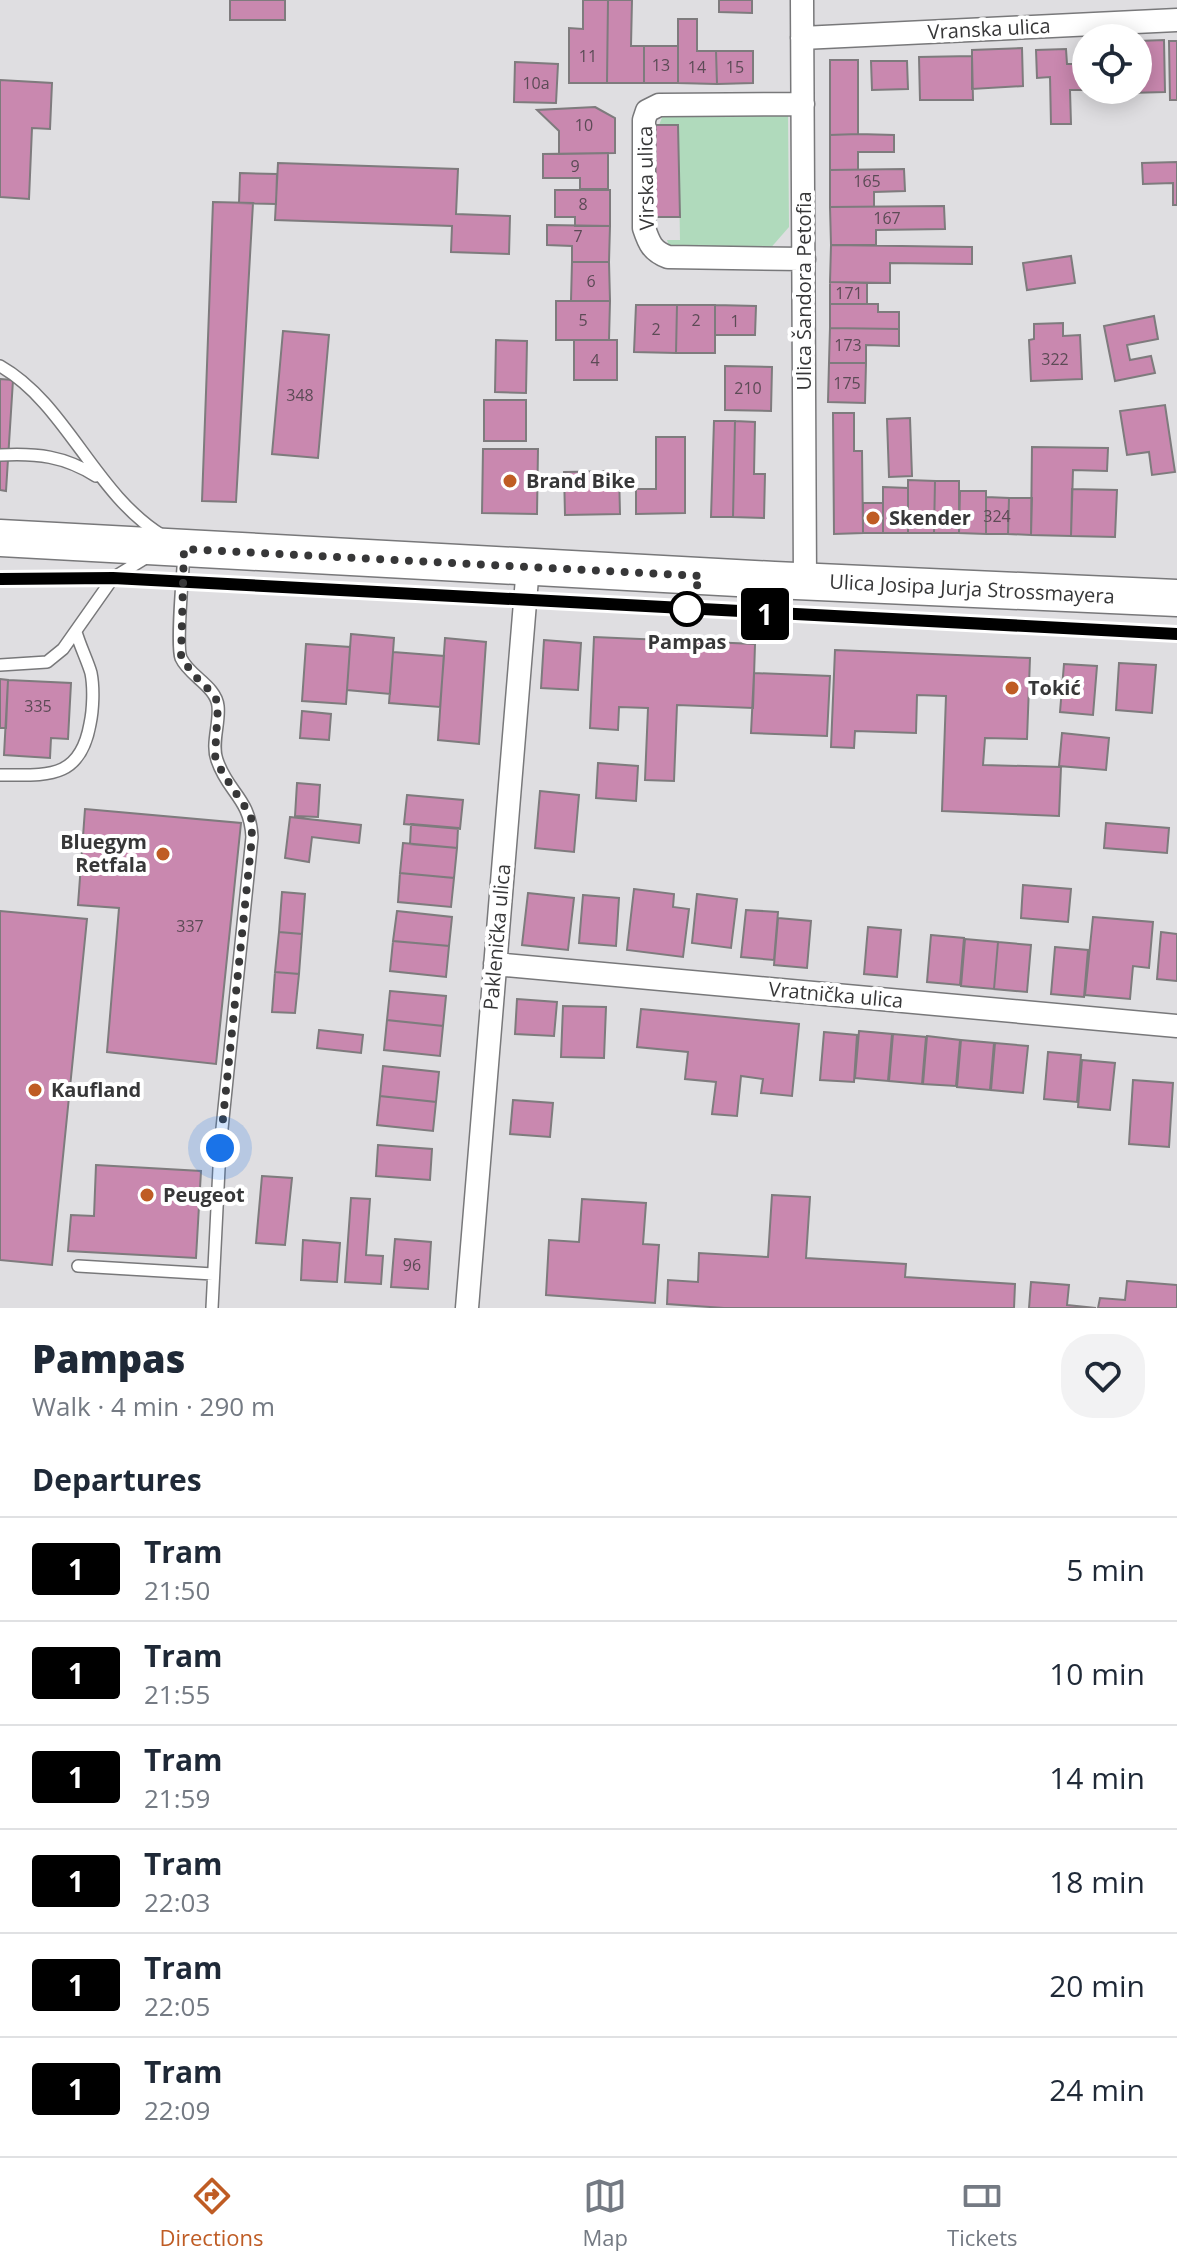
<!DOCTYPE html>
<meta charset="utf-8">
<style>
body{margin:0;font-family:"Open Sans",sans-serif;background:#f2f2f3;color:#1f2937;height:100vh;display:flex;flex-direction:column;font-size:30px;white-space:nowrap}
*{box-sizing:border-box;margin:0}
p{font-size:26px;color:#747a83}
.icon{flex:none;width:44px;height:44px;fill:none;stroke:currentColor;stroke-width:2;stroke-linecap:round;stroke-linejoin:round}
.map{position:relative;height:1308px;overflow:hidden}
.sheet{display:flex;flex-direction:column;background:#fff;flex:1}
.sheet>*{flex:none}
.badge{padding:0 16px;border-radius:6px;font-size:28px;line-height:52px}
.buttons{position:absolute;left:1072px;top:24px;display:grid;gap:16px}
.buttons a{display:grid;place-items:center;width:80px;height:80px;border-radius:50%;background:#fff;box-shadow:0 4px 20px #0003;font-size:40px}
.you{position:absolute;width:40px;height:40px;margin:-20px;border:6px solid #fff;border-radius:50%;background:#1a73e8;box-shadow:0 0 0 12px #1a73e833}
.map>.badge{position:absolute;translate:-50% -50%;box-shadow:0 0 0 4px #fff}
h2{padding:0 32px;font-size:30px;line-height:72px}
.round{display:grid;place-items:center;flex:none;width:84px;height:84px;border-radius:32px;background:#f2f2f3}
.summary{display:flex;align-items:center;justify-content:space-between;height:136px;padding:0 32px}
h1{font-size:38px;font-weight:800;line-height:60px}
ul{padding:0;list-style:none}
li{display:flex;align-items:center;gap:24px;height:104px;padding:0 32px;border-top:2px solid #e0e1e3}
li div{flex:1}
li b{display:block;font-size:30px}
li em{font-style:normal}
li .badge{min-width:88px;font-weight:700;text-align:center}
.dock{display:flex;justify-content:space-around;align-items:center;height:112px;border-top:2px solid #e0e1e3;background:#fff;font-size:22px;color:#747a83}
.dock a{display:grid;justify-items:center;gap:4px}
.dock .on{color:#bf5c24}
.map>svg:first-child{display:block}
</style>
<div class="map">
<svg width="1177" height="1308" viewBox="0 0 1177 1308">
<rect width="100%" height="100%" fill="#dfdee1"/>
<path fill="#b0dabc" d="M788 112 789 227 768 251 677 249 669 246 667 240H680L678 125H659L663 115Z"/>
<path fill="#c988af" stroke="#7e7b7d" stroke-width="2" d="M230 0H285V20H230Z
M583 0H608L607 83H569V28L583 29Z
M608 0H632L631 46H644V83H607Z
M719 0H752V13L719 12Z
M678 19H697V51H716L717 84 678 83Z
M1164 40 1165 92 1128 93V90H1138V41Z
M1169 41H1177V100H1170Z
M644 46H678V83H644Z
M1022 48 1023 86 972 89V50Z
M1066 49 1067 64H1086V90H1091H1070L1071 124H1051L1050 77 1037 78 1036 50Z
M716 51H753V83L717 84Z
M972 56 973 100H920L919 57Z
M830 60H858V134L830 135Z
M871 61H907L908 89 872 90Z
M515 62 558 64 556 103 514 102Z
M0 80 52 83 50 129 32 128 29 199 0 197Z
M595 107 615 118V153L559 154V131L537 110Z
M652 125H678L680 217H654Z
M858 134 894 135V152H858V170H830V135Z
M608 153V189H580V178H543V154Z
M1177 162V205H1173V183L1143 184 1142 163Z
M278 163 458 169 456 214 510 216 509 254 451 252 452 226 275 220Z
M904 169 905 191 874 192V207H830V170Z
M240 173 277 174 276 204 239 203Z
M555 190H610V226H575V217H555Z
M213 202 253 203 236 502 202 501Z
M944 206 945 229 876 230V245H831L830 207Z
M547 225 610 226 609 262H572V246L547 245Z
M831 245 972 247V264L890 263V283L830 282Z
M1071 256 1075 283 1027 290 1023 263Z
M572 262H609L610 301H571Z
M830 282 867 283V304H830Z
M556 301H610L609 340H556Z
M830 304H878V312H899V329L830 328Z
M636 305H677L676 353 634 352Z
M677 305H715V353H676Z
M715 305 756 306 755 335H715Z
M1154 316 1158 339 1127 345 1130 360 1151 356 1155 373 1115 381 1104 326Z
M1063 323V336L1080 335 1082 379 1031 381 1029 340 1034 339V324Z
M830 328 899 329V346L866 345V363H829Z
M283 331 329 335 318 458 272 454Z
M496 340 527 341 526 393 495 392Z
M574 340H617V380H574Z
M829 363H866L865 403 828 402Z
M725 366 772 367 771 411 725 410Z
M0 379 13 380 6 491 0 490Z
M484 400H526V441H484Z
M1165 405 1175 472 1152 475 1149 452 1127 455 1120 411Z
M833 413H854V451H862L863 533 834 534Z
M910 418 912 476 889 477 887 419Z
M714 421H735L733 517H711Z
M735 421 755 422 754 474H765L764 518 733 517Z
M656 437H685V513L636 514V489H656Z
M1032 447 1108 448 1107 471 1073 470 1071 536 1031 535Z
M483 449H538L537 514 482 513Z
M619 471 620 514 565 515 564 472Z
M908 480 935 481 934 533H908Z
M935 481H959V533H934Z
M883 487 908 488V533H883Z
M1072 489 1117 490 1115 537 1071 536Z
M960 491H986V534L959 533Z
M986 497 1009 498 1008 534H986Z
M1009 498H1032L1031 535 1008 534Z
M863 503H883V533H863Z
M351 634 394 638 390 694 347 690Z
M594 637 755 644 753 708 677 705 674 781 645 780 648 708 619 707 618 730 590 728Z
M445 638 486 642 479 744 438 740Z
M544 640 581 643 578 690 541 688Z
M306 644 350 647 346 704 302 701Z
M835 650 1030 658 1027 739 985 738 983 765 1061 767 1059 816 942 811 946 696 917 695 916 733 855 731 854 748 831 747Z
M393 652 444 656 440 707 389 703Z
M1119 663 1156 665 1152 713 1116 710Z
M1064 664 1097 666 1093 715 1060 712Z
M754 673 830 676 827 736 751 733Z
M0 679 8 680 6 728H0Z
M8 680 71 683 68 739 51 738 50 758 4 755Z
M302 711 331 714 329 740 300 738Z
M1062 733 1109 738 1106 770 1059 766Z
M598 763 638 766 636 801 596 798Z
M297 783 320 785 318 817 295 816Z
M540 791 579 795 574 852 535 848Z
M407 795 463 800 460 829 404 824Z
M85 809 241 823 216 1064 107 1052 119 908 78 905Z
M290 817 361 825 359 843 312 837 309 862 285 858Z
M1106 823 1169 828 1167 853 1104 848Z
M411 824 458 828 457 848 410 844Z
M403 843 457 848 454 878 400 873Z
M400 873 454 878 451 907 398 902Z
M1023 885 1071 889 1068 922 1021 918Z
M634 889 674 894 673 907 689 909 683 957 627 950Z
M282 892 305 894 302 934 279 932Z
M528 893 574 898 568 950 522 945Z
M697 894 737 899 731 948 692 943Z
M583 895 619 898 616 946 579 943Z
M746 910 778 912 774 960 741 957Z
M0 911 87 919 52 1265 0 1260Z
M397 911 452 917 449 946 393 941Z
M1093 917 1153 922 1149 968 1133 966 1130 999 1085 995Z
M778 918 811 921 807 968 774 965Z
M868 927 901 930 897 977 864 974Z
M279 932 302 934 299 974 275 972Z
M1161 932 1177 934V981L1157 979Z
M931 935 964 938 960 985 927 982Z
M965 939 998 942 994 989 961 986Z
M393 941 449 946 446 977 390 971Z
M998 942 1031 945 1027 992 994 989Z
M1055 947 1088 950 1084 997 1051 994Z
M275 972 299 974 295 1013 272 1012Z
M390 991 446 996 443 1026 387 1020Z
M517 999 557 1002 554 1036 515 1034Z
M563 1006 606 1007 604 1058 561 1057Z
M641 1009 799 1024 792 1096 761 1093 763 1079 741 1076 737 1116 712 1114 716 1082 685 1079 688 1052 637 1047Z
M387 1020 443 1026 440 1056 384 1050Z
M319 1030 363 1035 361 1053 317 1048Z
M859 1031 892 1034 888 1081 855 1078Z
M824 1032 857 1035 854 1082 820 1080Z
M893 1034 926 1037 922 1084 889 1081Z
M927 1036 960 1040 956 1086 923 1084Z
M961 1040 994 1043 990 1090 957 1087Z
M995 1043 1028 1046 1023 1093 991 1090Z
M1048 1052 1081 1055 1077 1102 1044 1099Z
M1082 1060 1115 1063 1110 1110 1078 1107Z
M383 1066 439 1072 436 1102 380 1096Z
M1133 1080 1173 1083 1169 1147 1129 1144Z
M380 1096 436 1102 433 1131 377 1125Z
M513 1100 553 1103 550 1137 510 1134Z
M378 1145 432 1149 430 1180 376 1176Z
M96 1165 201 1171 196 1258 68 1251 71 1215 94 1216Z
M262 1176 292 1178 285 1245 256 1243Z
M772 1195 810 1197 806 1258 906 1264 905 1277 1015 1284 1014 1308H724L667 1304 668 1280 698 1282 699 1253 768 1257Z
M351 1198 370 1199 366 1255 383 1256 381 1284 345 1282Z
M582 1199 646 1203 643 1244 659 1245 655 1303 546 1295 549 1240 579 1242Z
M395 1239 431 1242 428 1289 391 1287Z
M303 1240 340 1243 337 1282 301 1280Z
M1127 1281 1177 1285V1308H1098L1100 1298 1125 1300Z
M1031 1282 1069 1285 1067 1305 1096 1308H1029Z"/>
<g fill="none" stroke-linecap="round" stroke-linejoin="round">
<defs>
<path id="service" d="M0 366C67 404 94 494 163 536
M0 455C37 453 64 456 96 476
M184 554C183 571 176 646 181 658 189 676 216 686 218 706 220 723 211 744 217 760 228 793 250 798 252 837L220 1148 212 1308
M0 665 47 662 63 649 113 578 147 557
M0 775C47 775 80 780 90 724 93 710 94 688 91 673 88 662 80 646 76 632
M78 1266 213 1274"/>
<path id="minor" d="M802 0 805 581
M802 38 1177 20
M803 104 659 105 647 111 644 120V228C649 243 652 251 668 257L804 259
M495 964 1177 1026
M467 1308 528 566"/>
<path id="primary" d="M0 538 774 580 1177 598"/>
</defs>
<use href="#service" stroke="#78787a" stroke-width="14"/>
<use href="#minor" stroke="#78787a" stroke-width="25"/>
<use href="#primary" stroke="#78787a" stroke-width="39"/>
<use href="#service" stroke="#fff" stroke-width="11"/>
<use href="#minor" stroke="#fff" stroke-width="22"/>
<use href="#primary" stroke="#fff" stroke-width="36"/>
</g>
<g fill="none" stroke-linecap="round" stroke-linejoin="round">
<defs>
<path id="line" d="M0 579 113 578 1177 634"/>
</defs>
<use href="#line" stroke="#fff" stroke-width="18"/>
<use href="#line" stroke="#000" stroke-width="12"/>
<path stroke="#373738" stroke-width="8" stroke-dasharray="0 14.4" d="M220 1148 252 837 251 816 222 772 215 756 218 705 215 696 193 674 181 657 184 549 701 576 687 609"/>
</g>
<g fill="#bf5c24" stroke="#fff" stroke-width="3">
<circle cx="510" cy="481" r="8"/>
<circle cx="873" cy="518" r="8"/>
<circle cx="1012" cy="688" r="8"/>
<circle cx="163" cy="854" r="8"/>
<circle cx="35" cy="1090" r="8"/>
<circle cx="147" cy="1195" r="8"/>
</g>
<circle fill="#fff" stroke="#000" stroke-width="4" cx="687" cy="609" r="16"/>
<g text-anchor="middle" stroke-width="8" stroke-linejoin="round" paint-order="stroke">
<g font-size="16" fill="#5c4b56">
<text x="588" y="62">11</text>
<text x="661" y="71">13</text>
<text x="697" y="73">14</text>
<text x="735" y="73">15</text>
<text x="536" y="89">10a</text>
<text x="584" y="131">10</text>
<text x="575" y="172">9</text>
<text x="867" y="187">165</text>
<text x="583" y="210">8</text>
<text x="887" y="224">167</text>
<text x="578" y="242">7</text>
<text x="591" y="287">6</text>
<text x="849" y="299">171</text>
<text x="583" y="326">5</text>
<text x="696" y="326">2</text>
<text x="735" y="327">1</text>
<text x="656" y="335">2</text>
<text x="848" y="351">173</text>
<text x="1055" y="365">322</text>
<text x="595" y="366">4</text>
<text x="847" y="389">175</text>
<text x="748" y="394">210</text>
<text x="300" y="401">348</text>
<text x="997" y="522">324</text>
<text x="38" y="712">335</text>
<text x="190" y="932">337</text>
<text x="412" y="1271">96</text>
</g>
<g font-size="20" fill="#373738" stroke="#fff">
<text transform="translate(989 29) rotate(-3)" y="7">Vranska ulica</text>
<text transform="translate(646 178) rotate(-91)" y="7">Virska ulica</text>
<text transform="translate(804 291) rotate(-90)" y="7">Ulica Šandora Petofia</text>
<text transform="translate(972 589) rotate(3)" y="7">Ulica Josipa Jurja Strossmayera</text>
<text transform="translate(497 937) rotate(-85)" y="7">Paklenička ulica</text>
<text transform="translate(836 995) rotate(5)" y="7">Vratnička ulica</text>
</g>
<g font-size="20" font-weight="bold" fill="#373738" stroke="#fff" text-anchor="start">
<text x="526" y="488">Brand Bike</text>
<text x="889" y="525">Skender</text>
<text x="1028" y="695">Tokić</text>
<text x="147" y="849" text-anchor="end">Bluegym<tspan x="147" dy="23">Retfala</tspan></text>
<text x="51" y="1097">Kaufland</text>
<text x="163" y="1202">Peugeot</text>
</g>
<g font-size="20" font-weight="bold" fill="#373738" stroke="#fff">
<text x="687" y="649">Pampas</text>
</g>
</g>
</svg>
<div class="buttons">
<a><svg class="icon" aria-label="locate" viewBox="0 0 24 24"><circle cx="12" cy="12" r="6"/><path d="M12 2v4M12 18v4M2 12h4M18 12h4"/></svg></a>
</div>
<div class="you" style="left:220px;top:1148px"></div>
<b class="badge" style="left:765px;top:614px;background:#000;color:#fff">1</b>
</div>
<section class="sheet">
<div class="summary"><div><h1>Pampas</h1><p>Walk · 4 min · 290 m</p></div><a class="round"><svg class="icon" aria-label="heart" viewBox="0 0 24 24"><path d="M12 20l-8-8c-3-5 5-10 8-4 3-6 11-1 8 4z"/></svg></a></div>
<h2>Departures</h2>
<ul>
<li><span class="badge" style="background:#000;color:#fff">1</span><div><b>Tram</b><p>21:50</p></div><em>5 min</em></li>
<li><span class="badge" style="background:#000;color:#fff">1</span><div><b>Tram</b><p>21:55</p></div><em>10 min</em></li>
<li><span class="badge" style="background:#000;color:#fff">1</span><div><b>Tram</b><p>21:59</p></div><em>14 min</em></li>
<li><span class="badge" style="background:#000;color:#fff">1</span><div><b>Tram</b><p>22:03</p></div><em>18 min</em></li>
<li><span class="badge" style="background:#000;color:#fff">1</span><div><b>Tram</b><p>22:05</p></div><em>20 min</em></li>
<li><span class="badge" style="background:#000;color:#fff">1</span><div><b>Tram</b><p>22:09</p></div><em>24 min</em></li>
</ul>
</section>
<nav class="dock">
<a class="on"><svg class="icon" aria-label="directions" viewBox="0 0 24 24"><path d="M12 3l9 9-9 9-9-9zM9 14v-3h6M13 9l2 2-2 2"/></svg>Directions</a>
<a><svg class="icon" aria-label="map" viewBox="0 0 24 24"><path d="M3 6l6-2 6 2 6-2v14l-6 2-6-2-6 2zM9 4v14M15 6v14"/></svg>Map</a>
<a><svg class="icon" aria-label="tickets" viewBox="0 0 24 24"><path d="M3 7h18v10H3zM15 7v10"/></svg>Tickets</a>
</nav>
